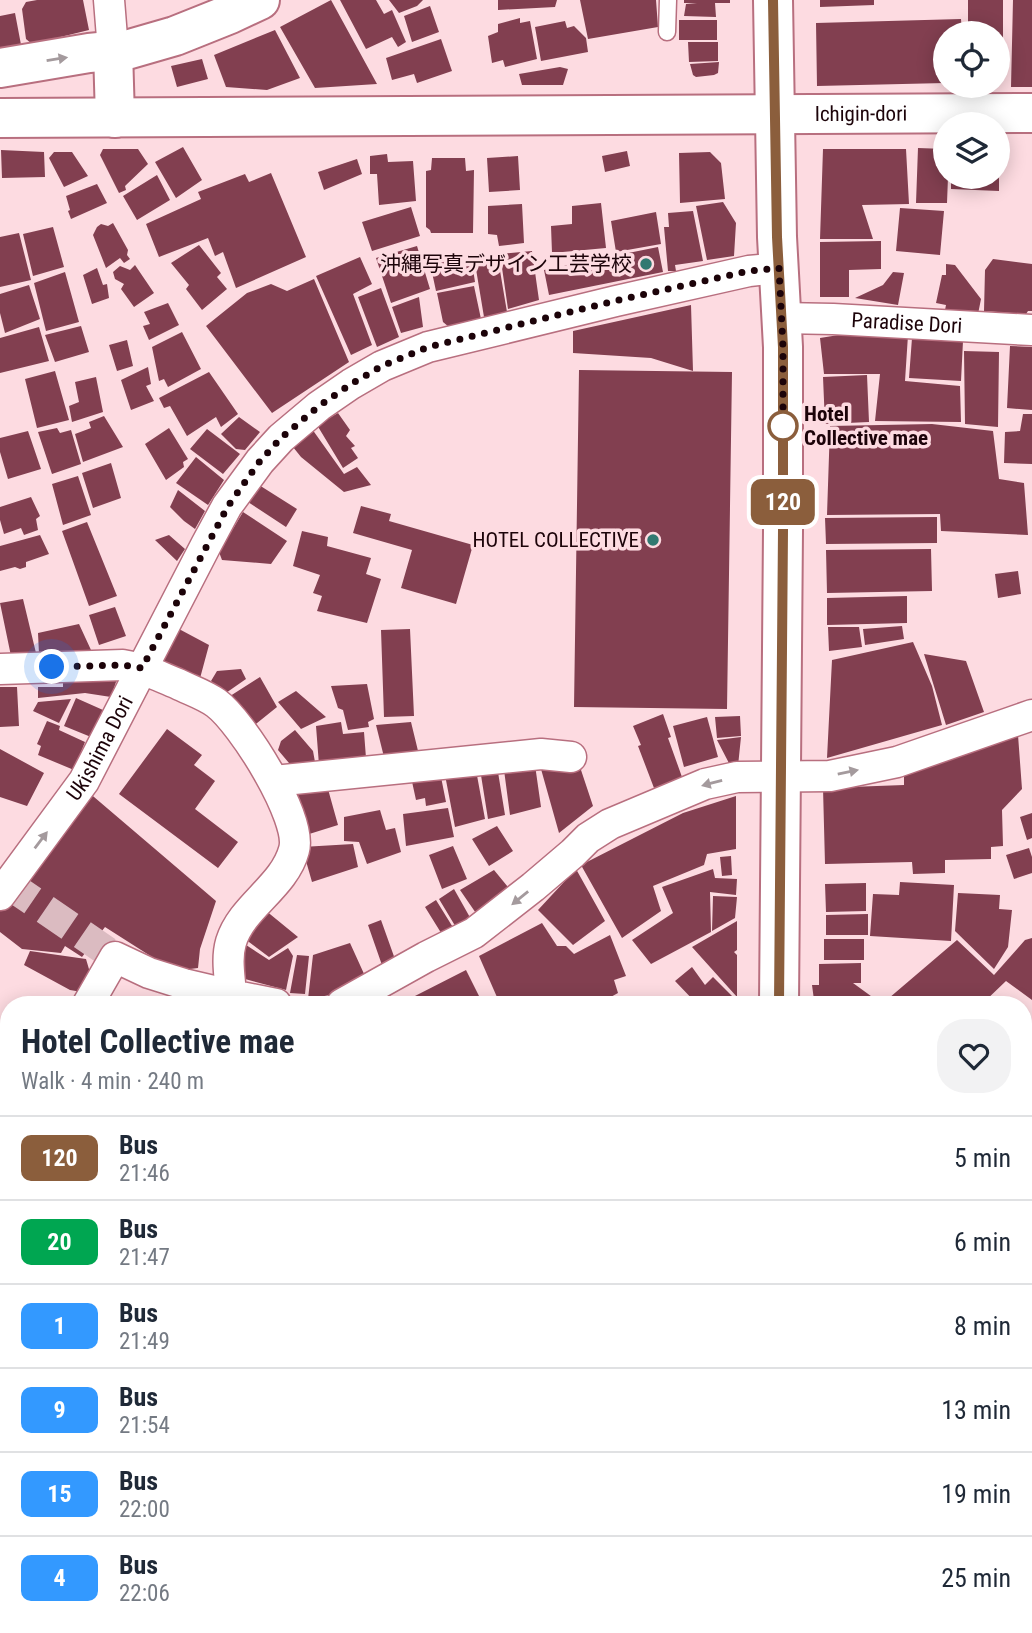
<!DOCTYPE html>
<meta charset="utf-8">
<style>
body{margin:0;font-family:"Roboto Condensed","Noto Sans JP",sans-serif;background:#f2f2f3;color:#1f2937;height:100vh;display:flex;flex-direction:column;font-size:26px;white-space:nowrap}
*{box-sizing:border-box;margin:0}
p{font-size:23px;color:#747a83}
.icon{flex:none;width:38px;height:38px;fill:none;stroke:currentColor;stroke-width:2;stroke-linecap:round;stroke-linejoin:round}
.map{position:relative;flex:1;overflow:hidden}
.panel{position:absolute;left:0px;top:996px;width:1032px;height:639px;display:flex;flex-direction:column;background:#fff;border-radius:28px 28px 0 0;box-shadow:0 4px 18px #0003}
.panel>*{flex:none}
.badge{padding:0 14px;border-radius:10px;font-size:24px;line-height:46px}
.buttons{position:absolute;left:933px;top:21px;display:grid;gap:14px}
.buttons a{display:grid;place-items:center;width:77px;height:77px;border-radius:50%;background:#fff;box-shadow:0 4px 18px #0003;font-size:35px}
.you{position:absolute;width:35px;height:35px;margin:-18px;border:5px solid #fff;border-radius:50%;background:#1a73e8;box-shadow:0 0 0 10px #1a73e833}
.map>.badge{position:absolute;translate:-50% -50%;box-shadow:0 0 0 4px #fff}
.round{display:grid;place-items:center;flex:none;width:74px;height:74px;border-radius:28px;background:#f2f2f3}
.summary{display:flex;align-items:center;justify-content:space-between;height:119px;padding:0 21px}
h1{font-size:33px;font-weight:700;line-height:52px}
ul{padding:0;list-style:none}
li{display:flex;align-items:center;gap:21px;height:84px;padding:0 21px;border-top:2px solid #e0e1e3}
li div{flex:1}
li b{display:block;font-size:26px}
li em{font-style:normal}
li .badge{min-width:77px;font-weight:700;text-align:center}
.map>svg:first-child{display:block}
</style>
<div class="map">
<svg width="1032" height="1633" viewBox="0 0 1032 1633">
<rect width="100%" height="100%" fill="#fddbe1"/>
<path fill="#cc955d" d="M1026 1158 1032 1162V1509L1024 1507V1162Z"/>
<path fill="#823f50" d="M37 0H83L89 30 32 44 26 39 22 9 26 2Z
M331 0 377 84 315 88 280 27Z
M340 0H376L384 14 392 10 406 42 398 47 392 37 366 49Z
M389 0H423L417 6 399 13Z
M498 0H557L555 7 498 10Z
M580 0H656L658 27 588 39Z
M684 0H730V3H715L716 17 684 16 686 4 697 3H684Z
M820 0H874V5L820 7Z
M968 0H1003V75H998V33H968Z
M1013 0H1032V87H1011Z
M430 6 439 32 412 42 404 16Z
M15 13 22 50 0 54V16Z
M520 18V23L530 21 537 59 505 67 503 60 492 63 488 36 498 32V24Z
M961 19 962 33H945V83L817 86 816 23Z
M679 20H717V40H679Z
M565 21 567 28 574 26 586 38 588 52 541 61 535 27Z
M275 30 300 78 267 90 226 87 214 55Z
M441 39 452 71 417 83 414 74 392 80 386 58Z
M688 42H718V61L689 62Z
M202 59 208 79 177 87 171 66Z
M719 62 718 73 714 75 696 77 693 75 690 64Z
M560 67 568 69 563 85H522L519 74Z
M183 147 202 180 176 198 155 162Z
M918 148 945 149V177H948L947 203H916Z
M103 149H138L148 164 125 186 126 190 119 193 100 155Z
M823 149H906L909 204 862 205 873 239H820Z
M1 150 44 152 45 177 2 178Z
M627 151 630 166 605 172 602 156Z
M54 152H72L88 176 64 187 49 158Z
M710 152 721 163 725 199 680 203 679 153Z
M387 154 388 162 413 161 416 201 379 205 377 174H370V156Z
M518 156 520 190 489 192 487 158Z
M432 158H465L466 171 474 170 473 233H431L430 230 426 227V171L431 170Z
M357 159 362 174 324 190 318 172Z
M271 173 306 257 236 288 223 252 215 256 208 238 159 257 146 224 201 199 198 192 245 174 249 182Z
M157 175 170 200 137 220 123 196Z
M951 177H999V191L951 189Z
M97 184 107 203 71 219 68 211 70 210 66 196Z
M723 202 736 223 734 256 707 260 696 206Z
M601 203 606 248 552 253 551 226 572 224V206Z
M522 204 524 243 499 246 497 235 488 234V206Z
M411 207 420 236 372 251 362 222Z
M900 208 944 211 940 255 896 251Z
M693 211 703 261 675 265 676 271H668L664 227H669L668 213Z
M656 212 661 244 616 252 611 221Z
M113 223 128 250 127 255 130 259 124 263 120 258 106 268 93 235 97 227 101 224 108 226Z
M53 227 64 267 33 276 23 234Z
M19 233 31 280 0 287V237Z
M881 241V269L849 270V297H820V242Z
M199 245 221 273 217 277 227 289 202 310 186 289 189 285 171 263Z
M417 246 430 289 391 303 376 258Z
M658 247 663 272 549 295 544 270Z
M532 251 539 300 508 309 500 254Z
M497 253 507 312 484 317 474 257Z
M471 256 475 282 436 291 430 263Z
M360 257 372 284 353 294 372 345 351 355 316 276Z
M993 259 1032 264V311H1028L1026 314 984 311 985 270Z
M946 264 955 265 981 299 978 314 945 310 946 305 936 303 942 275H946Z
M135 265 154 293 134 307 121 289 124 284 115 279 113 272 120 266 130 270Z
M97 268 103 285 107 284 109 298 92 304 83 275Z
M65 272 79 322 46 331 34 283Z
M893 272 904 273 898 305 855 298 883 285Z
M314 279 349 362 272 413 206 326 247 293 271 284 287 291Z
M29 285 40 319 5 333 0 313V294Z
M474 286 481 319 449 327 443 322 437 293Z
M381 288 399 337 377 347 358 297Z
M419 297 423 327 401 333 392 307Z
M168 303 179 325 149 340 143 326 150 324 144 312Z
M691 305 693 371 651 358 573 353V331Z
M81 326 89 352 55 362 45 335Z
M39 327 49 361 0 373V338Z
M182 332 201 369 168 387 164 379 159 381 152 347Z
M851 333 908 335 905 381 960 386 961 422 875 421 880 374H824L820 338Z
M912 338 963 341 961 381 909 378Z
M127 340 133 366 117 371 109 345Z
M1010 346 1032 347V410L1007 408Z
M964 351 999 352 998 427 965 424Z
M148 367 151 384 146 386 154 401 131 410 121 380Z
M579 370 732 372 727 709 574 707Z
M55 371 69 420 37 428 25 379Z
M209 372 238 414 221 427 216 417 187 436 170 406 164 408 159 398Z
M867 375 869 422 825 424 823 377Z
M96 377 103 412 72 422 69 406 79 402 75 382Z
M338 413 350 430 346 436 355 446 351 448 358 458 343 468 317 425Z
M1023 414H1032V464L1004 463 1005 432 1020 431Z
M104 416 123 447 83 462 75 434 91 428 89 422Z
M239 417 260 432 245 450 236 449 221 434Z
M932 424 993 431 999 479 1024 483 1028 535 941 531 940 514 827 515 830 426Z
M57 428 60 433 71 430 81 464 52 474 38 432Z
M169 428 188 459 183 462 184 467 166 480 145 444Z
M207 429 240 454 223 474 190 449Z
M312 429 344 474 357 467 371 485 344 492 301 457 293 447Z
M28 431 41 469 8 479 0 452V438Z
M196 457 224 480 208 505 176 483Z
M111 463 121 498 93 508 82 473Z
M78 476 91 515 63 525 52 484Z
M259 485 297 509 286 527 248 502Z
M178 490 205 511 195 529 184 521 170 507Z
M31 497 40 516 36 519 38 530 24 535 21 528 4 534 0 520V507Z
M361 506 391 514 389 521 473 545 456 604 401 588 412 550 353 533Z
M243 512 287 541 271 564 222 560 219 552Z
M937 517V543L826 544 825 518Z
M87 522 117 596 89 606 62 531Z
M302 531 328 537 327 546 371 558 366 574 381 579 367 623 317 611 322 596 313 593 320 575 293 566Z
M40 535 49 554 26 562V567L20 569 15 567 0 571V546Z
M169 535 185 549 177 561 155 540Z
M931 549 932 591 827 593 826 550Z
M1018 571 1021 594 998 598 995 574Z
M907 596V623L827 625V598Z
M23 599 36 653 11 656 0 603Z
M115 607 126 636 99 645 89 615Z
M79 624 91 650 39 654 38 633Z
M902 626 904 639 865 645 863 629Z
M828 627H859L862 647 829 651Z
M179 629 209 645 199 682 160 663Z
M410 629 414 716 384 717 381 630Z
M913 642 932 686 942 725 827 758 832 660Z
M924 654 966 661 984 712 946 725Z
M241 669 246 679 223 695 211 681 217 671Z
M260 677 277 707 251 728 227 698Z
M117 679 111 697 85 693 38 698V687H63V683Z
M367 684 374 719 368 722 369 727 348 730 343 710 338 708 331 686Z
M0 687H17L19 726 0 727Z
M296 691 326 717 301 729 278 702Z
M76 698 103 710 91 737 64 726Z
M71 699 59 723 33 711 38 702Z
M663 714 671 737 668 738 682 777 654 788 638 746 641 745 633 726Z
M740 716 741 736 717 738 715 717Z
M707 717 718 757 684 767 673 726Z
M47 721 60 726 59 730 85 742 74 770 38 755 41 746 37 744Z
M341 722 343 734 364 732 366 758 319 765 316 726Z
M411 722 419 755 385 761 376 725Z
M167 729 202 755 194 765 215 781 195 809 238 842 218 868 119 794Z
M295 730 313 751 315 762 299 766 289 763 278 750 281 741Z
M1018 735 1022 789 1002 810 1003 846 991 847V859L945 860V873L913 874 912 862 825 864 823 788 904 785V771Z
M741 737 738 766 731 767 717 740Z
M0 749 44 773 27 806 0 797Z
M535 765 541 807 510 815 504 770Z
M497 766 505 815 488 819 480 769Z
M541 769 581 770 593 806 559 833Z
M476 770 485 819 455 827 445 775Z
M440 772 446 802 426 806 425 798 416 800 411 777Z
M326 782 338 825 306 835 289 790Z
M87 791 216 901 200 949 198 968 174 971 105 927 82 957 65 946 61 953 22 949 0 932V906Z
M736 796V849L707 854 704 865 653 886 661 911 622 938 581 865 683 813Z
M448 808 454 837 406 846 403 814Z
M380 810 386 830 395 828 401 852 367 864 359 842 344 841V817Z
M1032 813V838L1027 840 1020 817Z
M497 826 513 851 489 866 472 839Z
M353 844 358 867 312 882 302 847Z
M453 846 467 879 442 889 429 855Z
M1029 848 1032 857V873L1014 879 1006 855Z
M731 856 732 875 722 876 720 857Z
M576 869 605 921 573 945 538 910Z
M713 869 715 878 737 879 736 895 710 892 711 932 651 964 632 940 673 913 662 887Z
M494 870 512 892 480 919 460 890Z
M900 882 954 885 951 941 870 936 873 894 899 895Z
M866 883V911L826 912 825 884Z
M454 889 472 921 457 929 439 899Z
M958 893 1000 895 999 909 1012 910 1008 947 994 969 955 931Z
M713 896 737 897 735 918 712 931Z
M436 900 454 929 443 936 425 907Z
M265 910 298 937 269 957 245 939Z
M868 914V935H826V915Z
M381 920 396 962 383 968 368 925Z
M737 921V950L734 952 737 955V997L692 947Z
M542 923 557 946H566L574 954 610 935 626 976 614 980 618 993 598 1004H500L479 956Z
M1032 938V1000L1006 981 982 1004H882L957 940 994 975 1025 940Z
M824 939H864V960H824Z
M240 941 269 960 288 948 293 956 286 990 245 979 237 968Z
M350 943 365 976 330 995 308 999 313 955Z
M30 951 86 959 91 976 82 992 70 990 24 965Z
M297 955 309 956 305 994 290 993Z
M861 963V983H853L875 999 874 1004H851L844 1000H840V1004H825V1000H814L812 985H819V964Z
M692 967 705 985 713 977 736 1000V1004H697L675 981Z
M466 970 483 1004H416L413 997Z
M6 1032 9 1033V1108L0 1105V1046Z
M9 1217V1271L0 1274V1227Z
M0 1275H1L9 1313V1331L0 1332Z
M0 1397H9V1442L0 1443Z
M0 1486H9V1626H62L59 1633H0Z
M1030 1578H1032V1633H1022Z
M114 1626H154V1633H114Z
M265 1626V1633H229V1627Z
M292 1626H330L329 1633H291Z
M333 1626H378L377 1633H332Z
M383 1626H416V1633H382Z
M418 1626H458V1633H418Z
M460 1626H484L489 1627 494 1626 493 1633H459Z
M503 1626H532L531 1633H502Z
M569 1626H725V1633H569Z
M225 1627V1633H164V1630Z"/>
<g fill="none" stroke-linecap="round" stroke-linejoin="round">
<path stroke="#dbbbc1" stroke-width="30" stroke-dasharray="30 15" stroke-linecap="butt" d="M8 884 115 957"/>
<defs>
<path id="lane" d="M667 32 668 0"/>
<g id="street">
<path d="M109 0 113 50"/>
<path id="s1" d="M781 318 833 319 1032 330"/>
<path d="M0 669 123 665C144 668 158 676 178 684 190 690 205 695 216 703 242 722 303 819 294 850 284 887 242 906 231 942 226 959 230 977 231 995L276 1004"/>
<path d="M274 781 541 754 571 757"/>
<path id="s2" d="M0 895 84 781 206 545 227 506 260 461 281 438 319 406 351 384 382 366 428 347 616 301 749 271 779 268"/>
<path d="M88 1004 115 957 149 973 184 984 231 995"/>
<path d="M342 1004 426 957 474 933 533 887 573 853 588 838 610 824 705 784 737 777 830 776 897 762 1032 715"/>
<path d="M1024 1138 1032 1123"/>
<path d="M0 1180 9 1157"/>
<path d="M0 1461H9"/>
<path d="M96 1626 97 1633"/>
<path d="M276 1633V1626"/>
</g>
<g id="secondary">
<path d="M773 0 777 237 783 347V530L779 1004"/>
<path d="M113 50 115 118"/>
<path d="M0 68 89 53 130 49 175 36 230 14 260 0"/>
<path id="s3" d="M0 118 1032 113"/>
<path d="M775 1633V1626"/>
</g>
</defs>
<use href="#lane" stroke="#b86f7f" stroke-width="19"/>
<use href="#street" stroke="#b86f7f" stroke-width="33"/>
<use href="#secondary" stroke="#b86f7f" stroke-width="42"/>
<use href="#lane" stroke="#fff" stroke-width="16"/>
<use href="#street" stroke="#fff" stroke-width="30"/>
<use href="#secondary" stroke="#fff" stroke-width="38"/>
</g>
<defs><path id="oneway-solid" d="M-6-.8H1V-3.2L6.5 0L1 3.2V.8H-6Z" transform="scale(1.75)"/></defs>
<g fill="#a49a9d">
<use href="#oneway-solid" transform="translate(57 59) rotate(-9)"/>
<use href="#oneway-solid" transform="translate(848 772) rotate(-12)"/>
<use href="#oneway-solid" transform="translate(712 783) rotate(165)"/>
<use href="#oneway-solid" transform="translate(41 840) rotate(-53)"/>
<use href="#oneway-solid" transform="translate(520 898) rotate(141)"/>
</g>
<g fill="none" stroke-linecap="round" stroke-linejoin="round">
<defs>
<path id="line" d="M773 0 777 237 783 347V530L779 1004"/>
</defs>
<use href="#line" stroke="#fff" stroke-width="16"/>
<use href="#line" stroke="#8b5e3c" stroke-width="10"/>
<path stroke="#1c0309" stroke-width="7" stroke-dasharray="0 12.6" d="M52 667 123 665 142 668 228 506 260 461 281 438 319 406 351 384 382 366 428 347 615 301 749 271 779 268 783 347V426"/>
</g>
<g fill="#317971" stroke="#fddbe1" stroke-width="2.5">
<circle cx="646" cy="264" r="7"/>
<circle cx="653" cy="540" r="7"/>
</g>
<circle fill="#fff" stroke="#8b5e3c" stroke-width="3.5" cx="783" cy="426" r="14"/>
<g text-anchor="middle" stroke-width="7" stroke-linejoin="round" paint-order="stroke">
<g font-size="21" fill="#1c0309" stroke="#fddbe1">
<text dy="7" stroke="none"><textPath href="#s3" startOffset="861">Ichigin-dori</textPath></text>
<text dy="7" stroke="none"><textPath href="#s1" startOffset="126">Paradise Dori</textPath></text>
<text dy="7" stroke="none"><textPath href="#s2" startOffset="178">Ukishima Dori</textPath></text>
</g>
<g font-size="21" fill="#1c0309" stroke="#fddbe1" text-anchor="end">
<text x="632" y="271">沖縄写真デザイン工芸学校</text>
<text x="639" y="547">HOTEL COLLECTIVE</text>
</g>
<g font-size="21" font-weight="bold" fill="#1c0309" stroke="#fddbe1" text-anchor="start">
<text x="804" y="421">Hotel<tspan x="804" dy="24">Collective mae</tspan></text>
</g>
</g>
</svg>
<div class="buttons">
<a><svg class="icon" aria-label="locate" viewBox="0 0 24 24"><circle cx="12" cy="12" r="6"/><path d="M12 2v4M12 18v4M2 12h4M18 12h4"/></svg></a>
<a><svg class="icon" aria-label="layers" viewBox="0 0 24 24"><path d="M12 4l9 5-9 5-9-5zM3 14l9 5 9-5"/></svg></a>
</div>
<div class="you" style="left:52px;top:667px"></div>
<b class="badge" style="left:783px;top:502px;background:#8b5e3c;color:#fff">120</b>
<section class="panel">
<div class="summary"><div><h1>Hotel Collective mae</h1><p>Walk · 4 min · 240 m</p></div><a class="round"><svg class="icon" aria-label="heart" viewBox="0 0 24 24"><path d="M12 20l-8-8c-3-5 5-10 8-4 3-6 11-1 8 4z"/></svg></a></div>
<ul>
<li><span class="badge" style="background:#8b5e3c;color:#fff">120</span><div><b>Bus</b><p>21:46</p></div><em>5 min</em></li>
<li><span class="badge" style="background:#00a651;color:#fff">20</span><div><b>Bus</b><p>21:47</p></div><em>6 min</em></li>
<li><span class="badge" style="background:#39f;color:#fff">1</span><div><b>Bus</b><p>21:49</p></div><em>8 min</em></li>
<li><span class="badge" style="background:#39f;color:#fff">9</span><div><b>Bus</b><p>21:54</p></div><em>13 min</em></li>
<li><span class="badge" style="background:#39f;color:#fff">15</span><div><b>Bus</b><p>22:00</p></div><em>19 min</em></li>
<li><span class="badge" style="background:#39f;color:#fff">4</span><div><b>Bus</b><p>22:06</p></div><em>25 min</em></li>
</ul>
</section>
</div>
